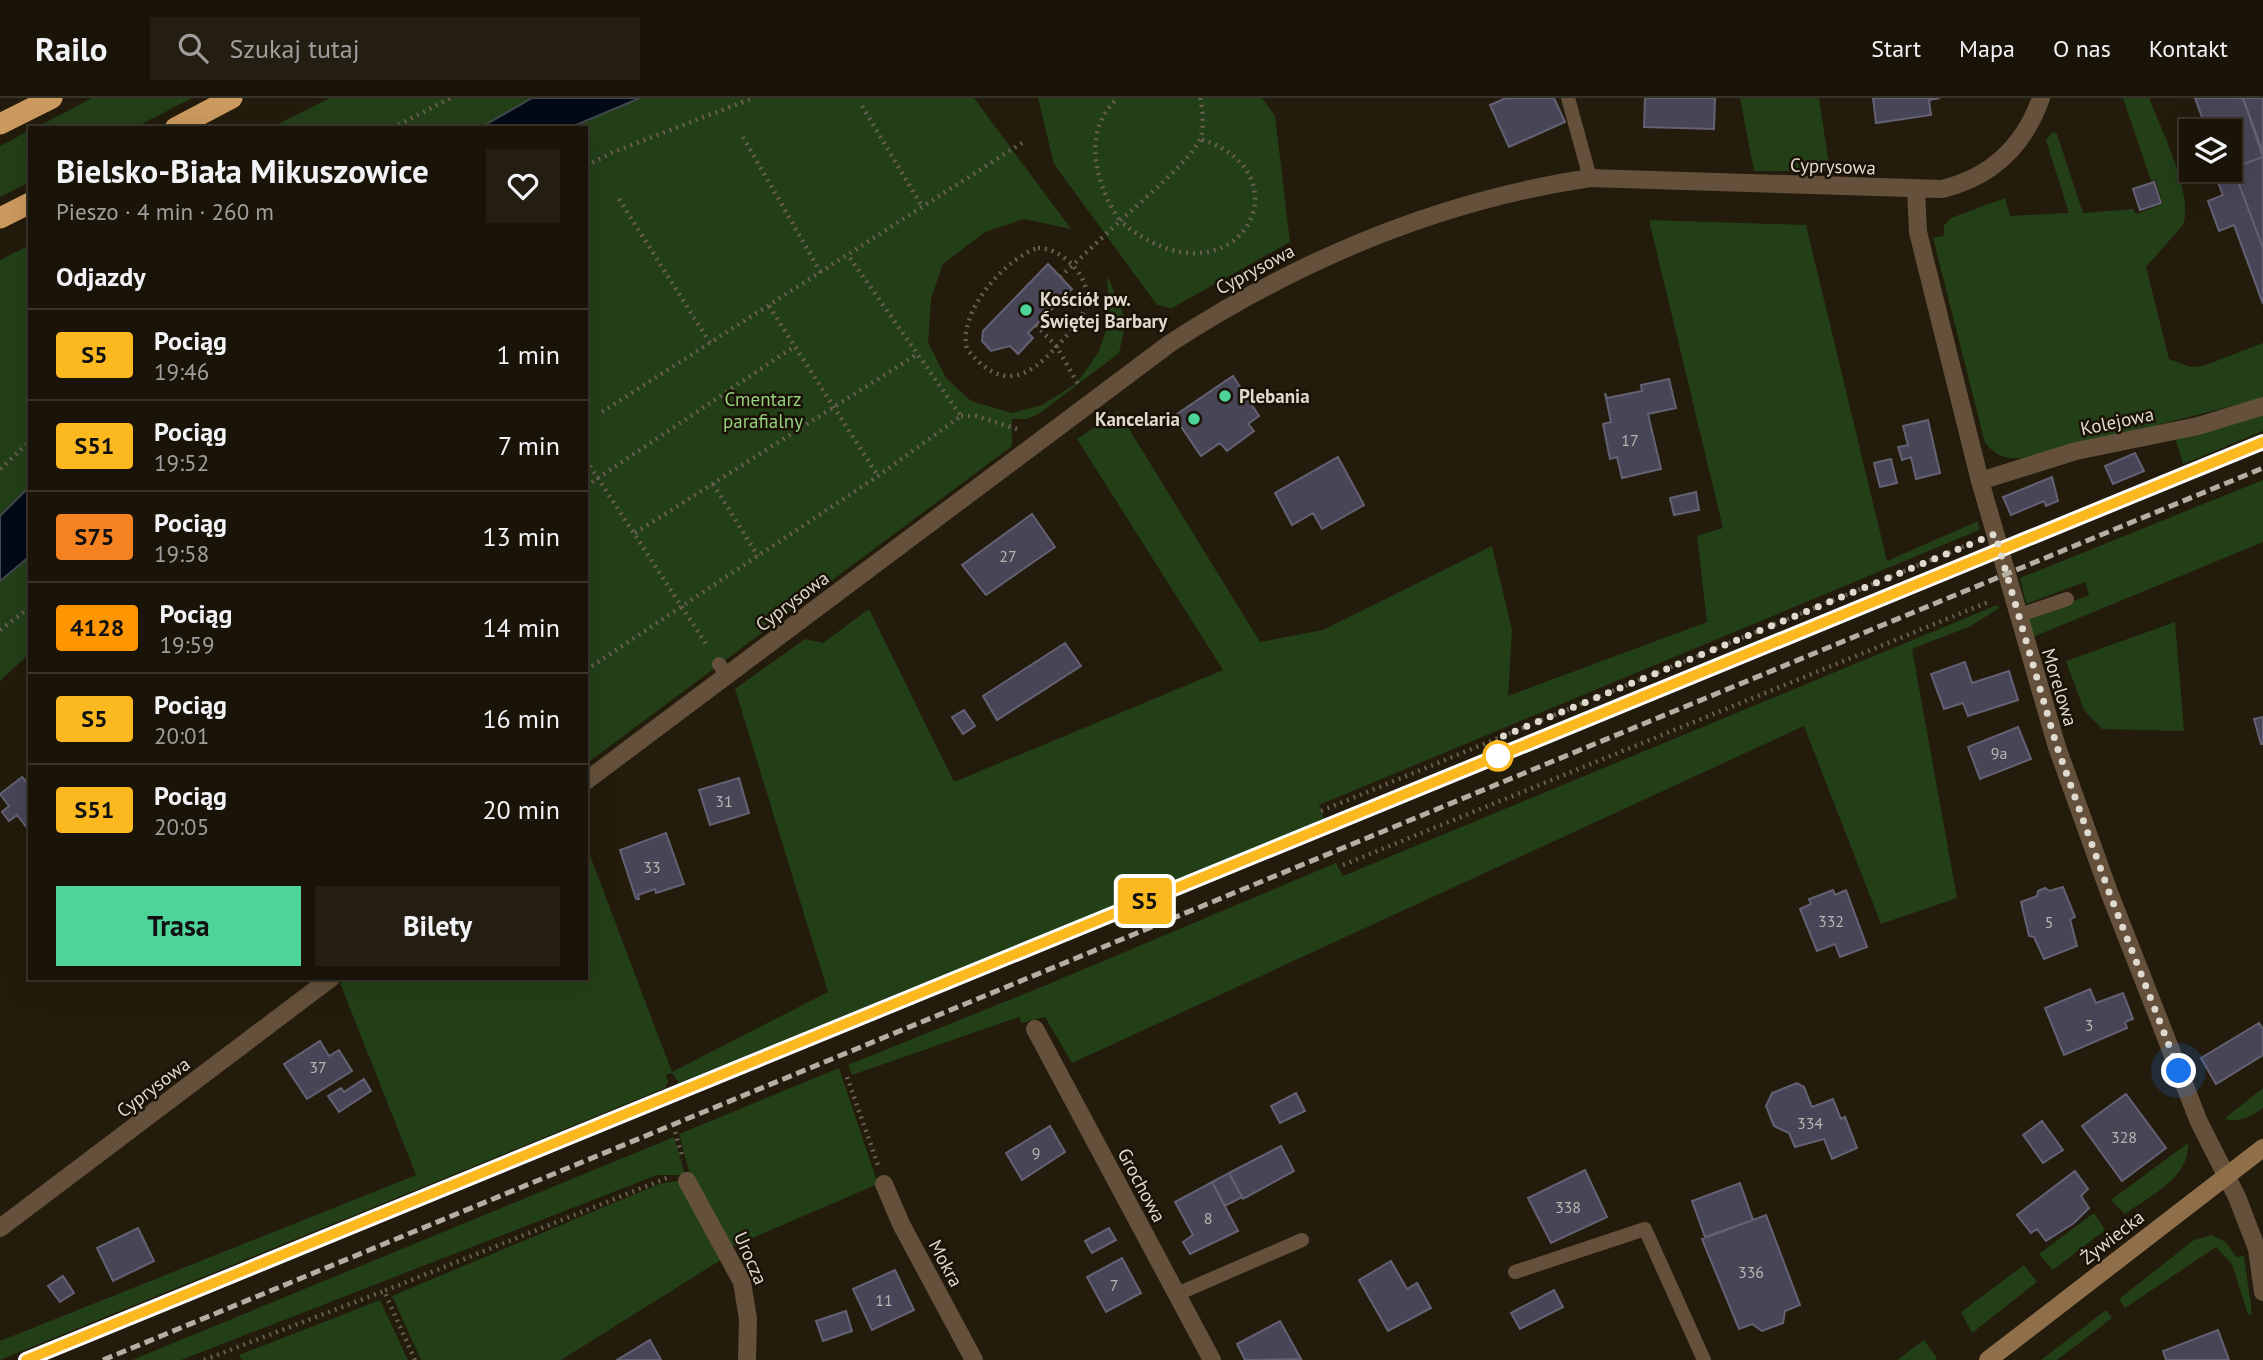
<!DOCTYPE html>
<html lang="pl">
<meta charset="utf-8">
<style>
body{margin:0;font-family:"PT Sans",sans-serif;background:#231d12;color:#f1f3f6;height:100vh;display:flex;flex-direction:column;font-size:26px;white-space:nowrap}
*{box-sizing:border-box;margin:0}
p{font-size:23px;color:#9f9e9c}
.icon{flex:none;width:38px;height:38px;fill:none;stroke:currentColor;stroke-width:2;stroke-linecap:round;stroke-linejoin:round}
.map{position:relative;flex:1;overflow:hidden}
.details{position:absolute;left:28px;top:28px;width:560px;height:854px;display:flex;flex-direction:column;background:#1a1408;border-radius:0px;box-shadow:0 7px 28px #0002,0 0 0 2px #383329}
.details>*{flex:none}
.badge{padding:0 14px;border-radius:5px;font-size:24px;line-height:46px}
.fabs{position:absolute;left:2179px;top:21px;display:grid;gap:14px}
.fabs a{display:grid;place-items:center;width:63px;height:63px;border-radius:0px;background:#1a1408;box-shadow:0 7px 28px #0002,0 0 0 2px #383329;font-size:35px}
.you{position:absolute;width:35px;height:35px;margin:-18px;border:5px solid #fff;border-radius:50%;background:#1a73e8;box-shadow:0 0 0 10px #1a73e833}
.map>.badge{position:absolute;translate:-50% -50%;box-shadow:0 0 0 4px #fff}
h2{padding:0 28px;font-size:26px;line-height:63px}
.round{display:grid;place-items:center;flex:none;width:74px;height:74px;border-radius:0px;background:#231d12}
.head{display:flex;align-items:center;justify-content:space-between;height:119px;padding:0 28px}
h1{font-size:33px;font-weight:800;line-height:52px}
.primary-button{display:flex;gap:14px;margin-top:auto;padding:14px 28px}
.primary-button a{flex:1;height:80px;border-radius:0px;background:#4ed399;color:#111;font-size:28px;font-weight:800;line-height:80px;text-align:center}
.primary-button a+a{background:#231d12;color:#f1f3f6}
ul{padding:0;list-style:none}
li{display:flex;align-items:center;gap:21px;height:91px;padding:0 28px;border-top:2px solid #383329}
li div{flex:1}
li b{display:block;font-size:26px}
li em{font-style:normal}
li .badge{min-width:77px;font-weight:700;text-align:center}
header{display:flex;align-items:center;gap:42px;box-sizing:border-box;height:98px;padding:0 35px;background:#1a1408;border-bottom:2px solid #383329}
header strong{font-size:33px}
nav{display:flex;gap:38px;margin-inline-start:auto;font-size:24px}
.search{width:490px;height:63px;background:#231d12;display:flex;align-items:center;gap:18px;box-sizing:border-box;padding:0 24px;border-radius:0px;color:#9f9e9c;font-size:26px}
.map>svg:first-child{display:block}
</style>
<header>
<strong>Railo</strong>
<div class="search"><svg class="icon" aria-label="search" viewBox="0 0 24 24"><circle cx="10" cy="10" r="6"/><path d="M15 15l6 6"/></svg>Szukaj tutaj</div>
<nav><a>Start</a><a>Mapa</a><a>O nas</a><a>Kontakt</a></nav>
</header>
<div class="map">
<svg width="2263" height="1262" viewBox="0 0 2263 1262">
<rect width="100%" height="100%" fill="#231b0b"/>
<path fill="#233f18" d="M92 0H192L134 30H35Z
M330 0H532L480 30H270Z
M640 0H974L1071 131 1024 121 985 134 943 166 931 201 928 244 946 280 971 303 1012 315 1042 307 1077 285 1098 255 1109 224 1107 177 1126 223 1119 255 1040 315 1027 321H1012V348L586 666V30H569Z
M1038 0H1262L1275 18 1290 144 1172 210 1157 207 1054 66Z
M1740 0H1819L1830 73H1754Z
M2123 0H2149C2161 31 2194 96 2183 127L2146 169 2169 261 2190 269 2203 268 2263 245V300L2033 359C2011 362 2000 362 1985 345L1933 140 1944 138V127L1951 120 2005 100 2010 118 2069 115 2046 42 2053 34 2057 36 2083 115 2133 111 2136 116 2163 106 2155 82 2151 83Z
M30 32V84L0 99V48Z
M1649 122 1806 127 1887 463 1978 423 1979 432 1319 707 1324 721 679 985 672 975 666 977 668 984 665 990 0 1262V1243L416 1077 340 885 346 880H586V747L672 974 828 894 735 591 805 541 823 545 869 511 954 684 1223 572 1077 341 1118 313 1260 544 1323 532 1492 448 1512 532 1508 598 1707 524 1697 438 1723 430Z
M30 147V388L0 418V162Z
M2263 315V333L2183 366 2175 339Z
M2263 382V444L2033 539 2027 521 2089 497 2085 484 2026 506 2020 480Z
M30 458V555L0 583V483Z
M1997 507 1999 510 1971 528 1912 551 1957 800 1881 826 1804 628 1072 965 1045 919 1022 925 1019 919 852 977 848 967 1051 885 1336 765 1343 778Z
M2175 524 2184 633 2102 631 2084 612 2066 563Z
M839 970 878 1086 729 1150 690 1077 679 1036Z
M2263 990V1010C2249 1020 2241 1024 2224 1021Z
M674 1039 685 1077H657L181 1262H132Z
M2188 1045C2190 1080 2150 1098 2125 1116L2111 1102Z
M676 1083 686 1086 724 1160 561 1262H421L392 1198 659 1086Z
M2094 1115 2105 1132 2053 1172 2039 1156Z
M2211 1137 2226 1144 2236 1159 2244 1158 2252 1216 2248 1217 2232 1166 2216 1149 2125 1210 2119 1201 2194 1142Z
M2024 1167 2037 1184 1972 1235 1961 1214Z
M380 1202 408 1262H242L239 1257Z
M2106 1212 2112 1220 2057 1262H2041Z
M1924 1242 1937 1260 1935 1262H1897Z"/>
<path fill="#000a16" stroke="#43484e" stroke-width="2" d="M532 0H640L569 30H480Z
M30 388V458L0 483V418Z"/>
<path fill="#484557" stroke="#646174" stroke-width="2" d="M1506 0H1554L1565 24 1509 49 1490 7Z
M1645 0H1715L1714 31 1644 29Z
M1873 0H1940L1929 2 1931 17 1876 25Z
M2195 0H2243L2263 59 2230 71V33H2207Z
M2243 0H2263V55Z
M2263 59V150L2233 70Z
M2233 70 2263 150V206L2234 127 2219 133 2208 103 2223 97 2215 77Z
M2154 84 2161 105 2140 112 2133 91Z
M1048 166 1072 191 1028 235 1033 240 1018 256 1010 248 991 253 982 243 983 233Z
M1233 278 1259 318 1248 326 1254 333 1227 353 1220 345 1201 358 1174 318Z
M1669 281 1676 310 1648 316 1661 371 1622 380 1617 359 1610 361 1603 326 1611 324 1605 295 1607 300 1642 293 1641 287Z
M1928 322 1940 375 1916 381 1911 359 1902 362 1898 349 1908 347 1903 328Z
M2135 355 2144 373 2113 386 2105 368Z
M1338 359 1364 407 1322 431 1313 415 1292 427 1275 395Z
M1891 361 1897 385 1880 389 1874 365Z
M2052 379 2058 403 2046 408 2044 403 2011 417 2003 399Z
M1696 394 1699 412 1674 417 1670 400Z
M1032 416 1055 449 986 497 962 467Z
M1065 545 1081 568 997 622 983 598Z
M1965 564 1972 585 2009 573 2018 602 1968 618 1963 605 1944 611 1931 576Z
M964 612 975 628 963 636 952 619Z
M2263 619V646H2261L2254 621Z
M2018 629 2031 661 1980 681 1968 649Z
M22 679 30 688 28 731 17 717 9 723 2 714 9 708 0 696Z
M739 680 749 715 710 727 699 692Z
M666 735 684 786 656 795 655 791 638 797 639 801H636L620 752Z
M2063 789 2075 819 2070 821 2077 848 2044 861 2034 839 2029 838 2021 804 2037 798 2038 793 2045 790 2049 793Z
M1833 792 1835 797 1846 792 1867 849 1840 859 1835 846 1817 853 1800 811 1811 806 1809 801Z
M2090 891 2096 905 2123 895 2133 921 2125 924 2127 930 2064 957 2045 910Z
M2259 925 2263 931V957L2216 986 2201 960Z
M320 943 329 958 339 952 352 973 307 1001 284 966Z
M364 981 371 993 339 1014 328 998 341 990 344 994Z
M1797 985 1804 989 1812 1009 1833 1001 1841 1021 1845 1019 1857 1050 1832 1061 1824 1041 1795 1049 1789 1035 1774 1028 1766 1008 1772 995Z
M1296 995 1305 1013 1280 1025 1271 1008Z
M2126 996 2166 1050 2122 1083 2082 1028Z
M2042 1023 2063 1052 2043 1065 2023 1037Z
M1050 1028 1065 1054 1022 1082 1006 1055Z
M1281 1048 1294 1073 1243 1101 1229 1075Z
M1585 1072 1607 1119 1551 1145 1528 1100Z
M2075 1073 2088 1091 2081 1098 2089 1110 2074 1125 2046 1143 2037 1131 2031 1135 2017 1117Z
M1229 1075 1242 1099 1225 1108 1212 1084Z
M1212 1084 1238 1133 1190 1156 1183 1144 1193 1137 1175 1104Z
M1740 1085 1753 1122 1705 1139 1692 1103Z
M1766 1117 1800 1207 1785 1213 1783 1225 1762 1233 1752 1226 1739 1231 1702 1141Z
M138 1130 154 1163 113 1183 97 1150Z
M1109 1130 1116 1142 1092 1155 1085 1143Z
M1122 1160 1141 1195 1106 1214 1087 1179Z
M1391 1163 1407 1191 1417 1185 1431 1210 1388 1233 1359 1182Z
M895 1172 914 1212 872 1232 853 1191Z
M63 1178 74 1195 60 1204 48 1188Z
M1554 1192 1563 1209 1520 1231 1511 1215Z
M846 1213 852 1233 823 1243 816 1223Z
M1280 1223 1301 1261 1245 1262 1237 1246Z
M2218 1232 2229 1262H2166L2163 1253Z
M650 1242 661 1262H617Z"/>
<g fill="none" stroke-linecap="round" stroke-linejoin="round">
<path stroke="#665f50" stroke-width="4.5" stroke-dasharray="2 5" stroke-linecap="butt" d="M1200 0C1203 12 1204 27 1201 39 1194 60 1138 106 1120 123 1233 218 1314 76 1200 41
M862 8 923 110
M392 30 451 0
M743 39 821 175
M586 68 611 55 753 0
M619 101 710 245
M1038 150C1063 150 1092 180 1086 206 1083 222 1070 234 1059 246 1027 282 1001 293 967 251 957 215 1005 160 1038 150Z
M1060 179 1120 123C1096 87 1080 34 1118 0
M769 208 878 378
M1036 227 1057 249 1078 286
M602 314 1025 43
M961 318H976L1017 331
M586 362 708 549
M0 371 30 343
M713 386 758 458
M586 388 795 248
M635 435 916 257
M0 532 30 509
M586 572 878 378 961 318 848 157
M1321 713 1975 444
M1343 767 1991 503
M847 979 878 1067
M675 1034 683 1061
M204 1262 384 1193
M415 1262 384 1193 667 1080"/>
<path stroke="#65513b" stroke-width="14" d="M1568 0 1590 80
M2017 518 2067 501
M719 566 727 578
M1515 1174 1645 1131 1704 1262
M1177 1196 1302 1142"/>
<path stroke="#65513b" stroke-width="18" d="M1916 92 1918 134 1980 383 2057 649 2109 794 2199 1024 2237 1099 2257 1151 2263 1194
M1980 383 2076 353 2198 328 2263 308
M586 683 1169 246C1298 162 1437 103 1590 80L1942 91C1992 79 2024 48 2041 0
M1035 931 1212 1262
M687 1083 742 1184 748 1221 747 1262
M884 1086 901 1126 974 1262
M0 1130 331 880"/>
<path stroke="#8f6e4a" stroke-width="18" d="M1988 1262 2263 1050"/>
<path stroke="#cc9a5f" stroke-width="21" d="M0 26 52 0
M175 30 232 0
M0 120 30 105"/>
<path stroke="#b4afa3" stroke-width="5" stroke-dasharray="10 5" stroke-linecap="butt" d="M26 1262 2263 344
M103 1262 2263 370"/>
</g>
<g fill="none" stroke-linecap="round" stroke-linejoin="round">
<defs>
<path id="line" d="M26 1262 2263 344"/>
</defs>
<use href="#line" stroke="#fff" stroke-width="16"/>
<use href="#line" stroke="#fbb81f" stroke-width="10"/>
<path stroke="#dfdacf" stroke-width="7" stroke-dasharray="0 12.6" d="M1498 658 1496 641 1995 436 2057 649 2109 794 2179 973"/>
</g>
<g fill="#4ed399" stroke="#1a1204" stroke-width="2.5">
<circle cx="1026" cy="212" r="7"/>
<circle cx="1225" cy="298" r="7"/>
<circle cx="1194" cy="321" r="7"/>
</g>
<circle fill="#fff" stroke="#fbb81f" stroke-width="3.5" cx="1498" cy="658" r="14"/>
<g text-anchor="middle" stroke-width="5" stroke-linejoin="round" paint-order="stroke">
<g font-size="16" fill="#b9b5b1">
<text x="1630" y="348">17</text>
<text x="1008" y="464">27</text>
<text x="1999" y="661">9a</text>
<text x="724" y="709">31</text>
<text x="652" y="775">33</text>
<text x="1831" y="829">332</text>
<text x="2049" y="830">5</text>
<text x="2089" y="933">3</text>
<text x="318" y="975">37</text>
<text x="1810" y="1031">334</text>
<text x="2124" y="1045">328</text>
<text x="1036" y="1061">9</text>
<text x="1568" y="1115">338</text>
<text x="1208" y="1126">8</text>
<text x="1751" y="1180">336</text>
<text x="1114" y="1193">7</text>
<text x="884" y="1208">11</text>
</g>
<g font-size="19" fill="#dfdacf" stroke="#1a1204">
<text transform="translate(1833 68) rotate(2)" y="7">Cyprysowa</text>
<text transform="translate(1255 171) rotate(-28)" y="7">Cyprysowa</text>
<text transform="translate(2117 323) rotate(-12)" y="7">Kolejowa</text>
<text transform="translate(792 503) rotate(-37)" y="7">Cyprysowa</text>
<text transform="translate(2060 589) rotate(73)" y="7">Morelowa</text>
<text transform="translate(153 989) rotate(-37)" y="7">Cyprysowa</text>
<text transform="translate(1142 1087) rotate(62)" y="7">Grochowa</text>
<text transform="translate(2112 1139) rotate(-38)" y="7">Żywiecka</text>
<text transform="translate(751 1160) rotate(66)" y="7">Urocza</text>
<text transform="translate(946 1165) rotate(62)" y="7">Mokra</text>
</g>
<g font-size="19" font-weight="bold" fill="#dfdacf" stroke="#1a1204" text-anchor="start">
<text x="1040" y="208">Kościół pw.<tspan x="1040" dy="22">Świętej Barbary</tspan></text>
<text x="1239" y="305">Plebania</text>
<text x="1180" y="328" text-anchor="end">Kancelaria</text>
</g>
<g font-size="19" fill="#96d17f" stroke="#1a1204">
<text x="763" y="308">Cmentarz<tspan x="763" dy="22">parafialny</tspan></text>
</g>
</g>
</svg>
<div class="fabs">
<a><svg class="icon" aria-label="layers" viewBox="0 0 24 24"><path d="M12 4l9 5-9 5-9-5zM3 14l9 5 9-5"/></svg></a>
</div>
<div class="you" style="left:2179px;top:973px"></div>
<b class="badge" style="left:1145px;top:803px;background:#fbb81f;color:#111">S5</b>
<section class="details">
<div class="head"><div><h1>Bielsko-Biała Mikuszowice</h1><p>Pieszo · 4 min · 260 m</p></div><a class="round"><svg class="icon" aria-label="heart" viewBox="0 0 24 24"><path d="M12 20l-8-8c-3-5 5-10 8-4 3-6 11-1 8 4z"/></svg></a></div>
<h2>Odjazdy</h2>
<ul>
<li><span class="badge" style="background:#fbb81f;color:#111">S5</span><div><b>Pociąg</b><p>19:46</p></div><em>1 min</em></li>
<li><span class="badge" style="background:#fbb81f;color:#111">S51</span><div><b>Pociąg</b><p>19:52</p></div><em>7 min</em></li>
<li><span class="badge" style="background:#f58220;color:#111">S75</span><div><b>Pociąg</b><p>19:58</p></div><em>13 min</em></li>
<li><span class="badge" style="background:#ff9500;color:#111">4128</span><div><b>Pociąg</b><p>19:59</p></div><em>14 min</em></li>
<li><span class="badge" style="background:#fbb81f;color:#111">S5</span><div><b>Pociąg</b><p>20:01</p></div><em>16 min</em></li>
<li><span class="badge" style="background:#fbb81f;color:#111">S51</span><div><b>Pociąg</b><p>20:05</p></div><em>20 min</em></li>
</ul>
<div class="primary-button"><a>Trasa</a><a>Bilety</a></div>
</section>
</div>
